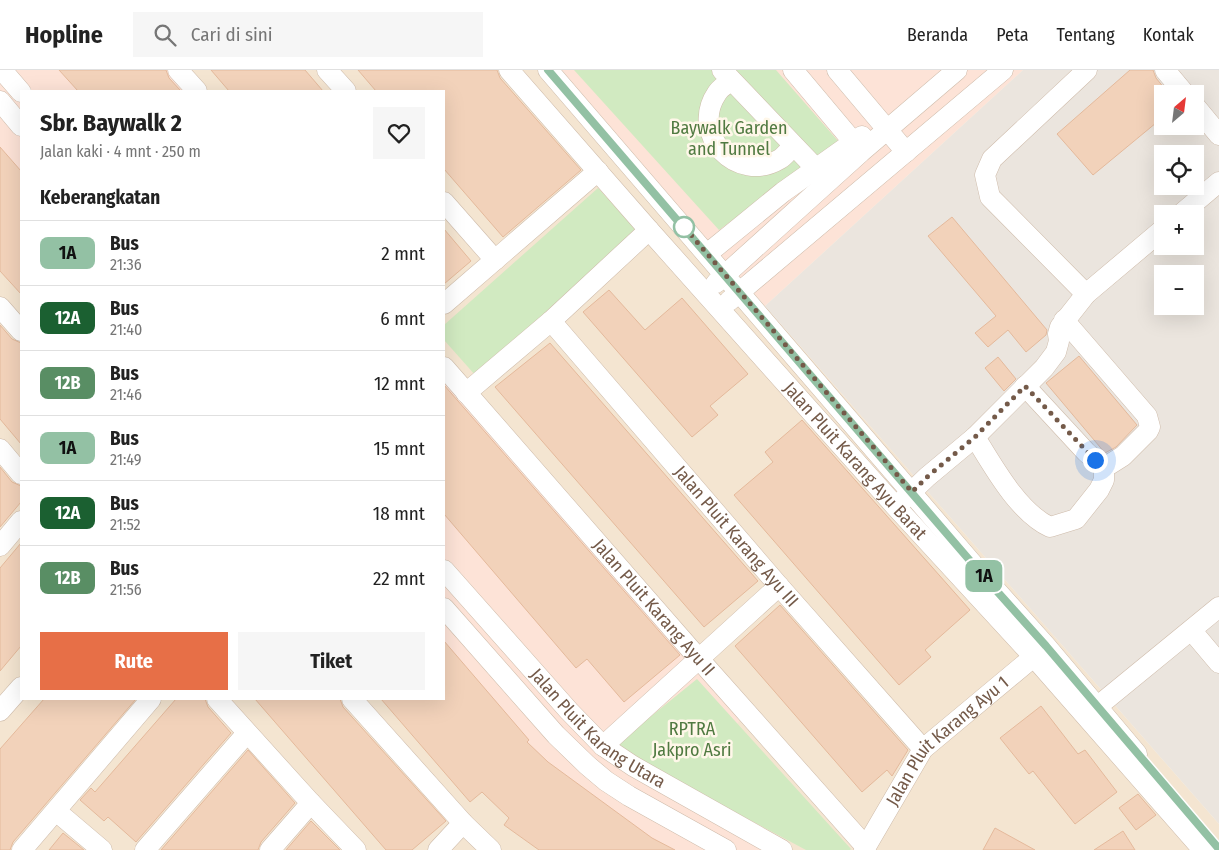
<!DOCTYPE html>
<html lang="id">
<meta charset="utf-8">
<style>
body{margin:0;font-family:"Fira Sans Condensed",sans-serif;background:#f6f6f6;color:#222;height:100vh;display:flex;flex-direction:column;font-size:19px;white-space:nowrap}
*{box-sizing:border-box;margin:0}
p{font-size:16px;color:#767676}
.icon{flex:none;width:28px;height:28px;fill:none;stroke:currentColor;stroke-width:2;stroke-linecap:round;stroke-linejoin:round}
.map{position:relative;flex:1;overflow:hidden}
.side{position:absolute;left:20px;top:20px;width:425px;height:610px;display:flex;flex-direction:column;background:#fff;border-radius:0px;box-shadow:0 5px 20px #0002}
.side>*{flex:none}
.badge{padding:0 10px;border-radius:8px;font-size:18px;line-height:32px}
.needle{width:32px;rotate:28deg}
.controls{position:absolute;left:1154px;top:15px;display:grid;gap:10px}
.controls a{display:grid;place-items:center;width:50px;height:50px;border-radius:0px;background:#fff;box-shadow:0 5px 20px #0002;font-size:25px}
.you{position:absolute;width:25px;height:25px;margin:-12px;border:4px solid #fff;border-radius:50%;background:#1a73e8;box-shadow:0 0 0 8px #1a73e833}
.map>.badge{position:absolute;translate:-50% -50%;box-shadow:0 0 0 2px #fff}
h2{padding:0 20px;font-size:19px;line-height:45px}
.round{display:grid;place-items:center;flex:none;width:52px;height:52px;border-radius:0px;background:#f6f6f6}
.head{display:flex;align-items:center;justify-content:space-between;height:85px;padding:0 20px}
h1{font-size:24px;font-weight:700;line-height:38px}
.cta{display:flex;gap:10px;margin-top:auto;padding:10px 20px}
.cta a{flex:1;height:58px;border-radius:0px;background:#e76f47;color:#fff;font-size:20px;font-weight:700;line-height:58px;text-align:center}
.cta a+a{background:#f6f6f6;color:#222}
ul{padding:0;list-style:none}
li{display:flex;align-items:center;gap:15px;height:65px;padding:0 20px;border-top:1px solid #e0e0e0}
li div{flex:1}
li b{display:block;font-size:19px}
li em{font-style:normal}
li .badge{min-width:55px;font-weight:700;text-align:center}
header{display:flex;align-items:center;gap:30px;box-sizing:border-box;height:70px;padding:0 25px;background:#fff;border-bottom:1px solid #e0e0e0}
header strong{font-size:24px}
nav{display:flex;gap:28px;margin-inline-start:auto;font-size:18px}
.search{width:350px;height:45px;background:#f6f6f6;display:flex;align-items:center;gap:12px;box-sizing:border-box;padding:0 18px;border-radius:0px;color:#767676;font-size:19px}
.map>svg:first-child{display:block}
</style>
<header>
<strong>Hopline</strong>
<div class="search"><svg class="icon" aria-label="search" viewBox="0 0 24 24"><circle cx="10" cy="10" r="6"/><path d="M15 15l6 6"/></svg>Cari di sini</div>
<nav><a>Beranda</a><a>Peta</a><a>Tentang</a><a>Kontak</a></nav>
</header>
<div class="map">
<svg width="1219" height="780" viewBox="0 0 1219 780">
<rect width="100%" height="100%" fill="#fcf3e3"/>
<path fill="#f4e5d1" d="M173 0H553L765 236 1219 754V780H783L677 726 444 303V21H192Z
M0 143 21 167V629H434L505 709 592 780H0Z"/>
<path fill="#fde3d7" d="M0 0H173L192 21H21V167L0 143Z
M560 0H1023L765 236Z
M444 303 747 642 677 725 783 780H592L505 709 434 629H444Z"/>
<path fill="#ebe5de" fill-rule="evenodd" d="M1023 0H1219V754L765 236ZM1162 24H1195V56H1162ZM1162 84H1195V116H1162ZM1162 144H1195V176H1162ZM1162 204H1195V236H1162Z"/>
<path fill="#d1eac1" d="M574 0H776L839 72 719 160Z
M598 118 638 162 476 306 444 270V255Z
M697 609 851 779 850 780H806L613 677Z"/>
<path fill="#f2d2ba" stroke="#e4b99b" d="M59 0H166L169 8 181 21H78Z
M211 0H305L323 21H229Z
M358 0H497L500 8 581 100 503 167 444 99V21H376Z
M1130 0H1153L1156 8 1169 24H1162V48L1093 105 1057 64Z
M0 77 21 101V224L0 201Z
M952 147 1047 260 1046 265 1026 282 1008 260 988 277 975 263 996 246 928 166Z
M444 159 471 191 444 214Z
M609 220 645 260 682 228 748 304 710 336 718 345 692 367 583 242Z
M0 255 12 269 21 273V374L0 349Z
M550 273 758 511 704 557 495 317Z
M1079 286 1137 355 1116 377 1105 383 1046 313Z
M998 287 1016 309 1004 321 985 298Z
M444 315 680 585 624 632 587 589 576 598 444 444Z
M802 350 970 540 925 580 931 587 899 615 734 425 773 392 765 382Z
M0 397 12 412 21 416V432L0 457Z
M21 473V576L0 601V498Z
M780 535 908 680 892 706 887 700 862 722 735 576Z
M444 571 529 670 527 672 548 692 652 768 675 780H539L504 755 509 748 482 722 470 732 381 629H444Z
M44 629H136L13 772 10 780H0V679Z
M176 629H205L208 637 231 663 136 772 108 747 104 751 80 730 91 718 95 722Z
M255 629H340L343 637 446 751 412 780H386Z
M1041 636 1078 684 1085 680 1117 722 1075 754 1033 701 1029 704 1000 668Z
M248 680 295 733 261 772 258 780H161Z
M1138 724 1156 745 1136 760 1119 738Z
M311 751 340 780H286Z
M995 758 1035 780H983Z
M1123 761 1135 780H1094Z
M63 763 84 780H49Z"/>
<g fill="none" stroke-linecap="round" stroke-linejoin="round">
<defs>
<g id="minor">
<path d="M2 0 21 22"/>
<path d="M178 0 197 21"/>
<path d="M327 0 346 21"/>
<path id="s1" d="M509 0 649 160 896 437 1033 586 1203 780"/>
<path d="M548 0 978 500 1046 576 1137 684"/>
<path d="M722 0 825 108"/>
<path d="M793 0 861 81"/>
<path d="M837 0 906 82"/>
<path d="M1165 0 1185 24"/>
<path d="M731 10C727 14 720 18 717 23 689 64 737 115 780 89 785 86 789 80 793 76"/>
<path d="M0 31 21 56"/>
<path d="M1195 36 1219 65"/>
<path d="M444 132 495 190"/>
<path d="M1181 144 1219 112"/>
<path d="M707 184 783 122 862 66"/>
<path d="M716 213 861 82 957 0"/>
<path d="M1086 224 990 127 985 105 992 89 1087 0"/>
<path d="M729 231 1003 0"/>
<path d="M444 234 598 101"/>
<path d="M0 237 21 261"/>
<path id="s2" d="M551 251 779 516 923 679"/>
<path id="s3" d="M444 297 699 589 866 777"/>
<path d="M1025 316 1086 382 1104 398 1123 386 1148 361 1150 357 1147 346 1064 250"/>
<path d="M466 323 551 251 649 160"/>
<path d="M975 367C993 396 1018 442 1050 457L1076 449 1099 420 1104 410V398"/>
<path d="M0 379 21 404"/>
<path d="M902 431 927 407 975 367 1044 298 1056 282 1059 271 1058 264 1060 257 1086 224 1162 160"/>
<path d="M0 476 21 451"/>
<path id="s4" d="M444 500 569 641 603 676 633 696 782 780"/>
<path d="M444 538 556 665 587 695 606 711 629 726 726 780"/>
<path d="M1192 561 1219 593"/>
<path d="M217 629 311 733 356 780"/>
<path d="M352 629 463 753 491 780"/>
<path d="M0 641 21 617"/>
<path d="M1087 645 1219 537"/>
<path d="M603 676 779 516"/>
<path d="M56 741 102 780"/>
<path d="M22 780 151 629"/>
<path d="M145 780 247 663"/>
<path d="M270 780 311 733"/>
<path d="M438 780 463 753"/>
<path id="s5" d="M864 780 923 679 1043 579"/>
</g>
</defs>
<use href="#minor" stroke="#cebbaa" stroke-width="21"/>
<use href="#minor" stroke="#fff" stroke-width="20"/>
</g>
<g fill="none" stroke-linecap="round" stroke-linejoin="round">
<defs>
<path id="line" d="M548 0 978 500 1046 576 1219 779"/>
</defs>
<use href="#line" stroke="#fff" stroke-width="11"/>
<use href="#line" stroke="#93c1a4" stroke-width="8"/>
<path stroke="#745a49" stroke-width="5" stroke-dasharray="0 9" d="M684 157 679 151 912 422 927 407 975 367 1025 316 1095 390"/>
</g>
<circle fill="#fff" stroke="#93c1a4" stroke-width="2.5" cx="684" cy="157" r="10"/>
<g text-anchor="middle" stroke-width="5" stroke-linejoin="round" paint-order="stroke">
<g font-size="18" fill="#507a41" stroke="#fff7e9">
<text x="729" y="64">Baywalk Garden<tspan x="729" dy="21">and Tunnel</tspan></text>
<text x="692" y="665">RPTRA<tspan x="692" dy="21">Jakpro Asri</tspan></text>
</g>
<g font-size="18" fill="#745a49" stroke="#fff7e9">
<text dy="6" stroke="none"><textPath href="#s1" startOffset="522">Jalan Pluit Karang Ayu Barat</textPath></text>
<text dy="6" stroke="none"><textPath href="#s2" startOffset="284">Jalan Pluit Karang Ayu III</textPath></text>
<text dy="6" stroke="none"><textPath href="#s3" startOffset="319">Jalan Pluit Karang Ayu II</textPath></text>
<text dy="6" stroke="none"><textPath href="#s4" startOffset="222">Jalan Pluit Karang Utara</textPath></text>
<text dy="6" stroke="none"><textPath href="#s5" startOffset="139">Jalan Pluit Karang Ayu 1</textPath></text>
</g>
</g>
</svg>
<div class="controls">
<a><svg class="needle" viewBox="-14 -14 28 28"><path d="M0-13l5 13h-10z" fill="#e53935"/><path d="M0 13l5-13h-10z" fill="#767676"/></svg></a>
<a><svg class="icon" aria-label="locate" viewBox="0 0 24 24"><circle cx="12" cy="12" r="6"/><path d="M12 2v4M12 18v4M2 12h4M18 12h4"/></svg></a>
<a>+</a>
<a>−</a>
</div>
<div class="you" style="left:1095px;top:390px"></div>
<b class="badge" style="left:984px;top:506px;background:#93c1a4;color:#111">1A</b>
<section class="side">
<div class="head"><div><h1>Sbr. Baywalk 2</h1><p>Jalan kaki · 4 mnt · 250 m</p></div><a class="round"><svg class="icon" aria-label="heart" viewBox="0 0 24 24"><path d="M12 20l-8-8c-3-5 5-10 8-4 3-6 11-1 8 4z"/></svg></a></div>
<h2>Keberangkatan</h2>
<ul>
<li><span class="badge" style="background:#93c1a4;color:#111">1A</span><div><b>Bus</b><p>21:36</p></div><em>2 mnt</em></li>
<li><span class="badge" style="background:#1b6031;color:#fff">12A</span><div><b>Bus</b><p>21:40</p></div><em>6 mnt</em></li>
<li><span class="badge" style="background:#598e64;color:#fff">12B</span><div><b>Bus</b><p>21:46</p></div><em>12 mnt</em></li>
<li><span class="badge" style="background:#93c1a4;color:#111">1A</span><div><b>Bus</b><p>21:49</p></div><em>15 mnt</em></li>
<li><span class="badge" style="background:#1b6031;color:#fff">12A</span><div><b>Bus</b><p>21:52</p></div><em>18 mnt</em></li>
<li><span class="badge" style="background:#598e64;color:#fff">12B</span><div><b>Bus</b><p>21:56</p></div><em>22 mnt</em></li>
</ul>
<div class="cta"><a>Rute</a><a>Tiket</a></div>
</section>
</div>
